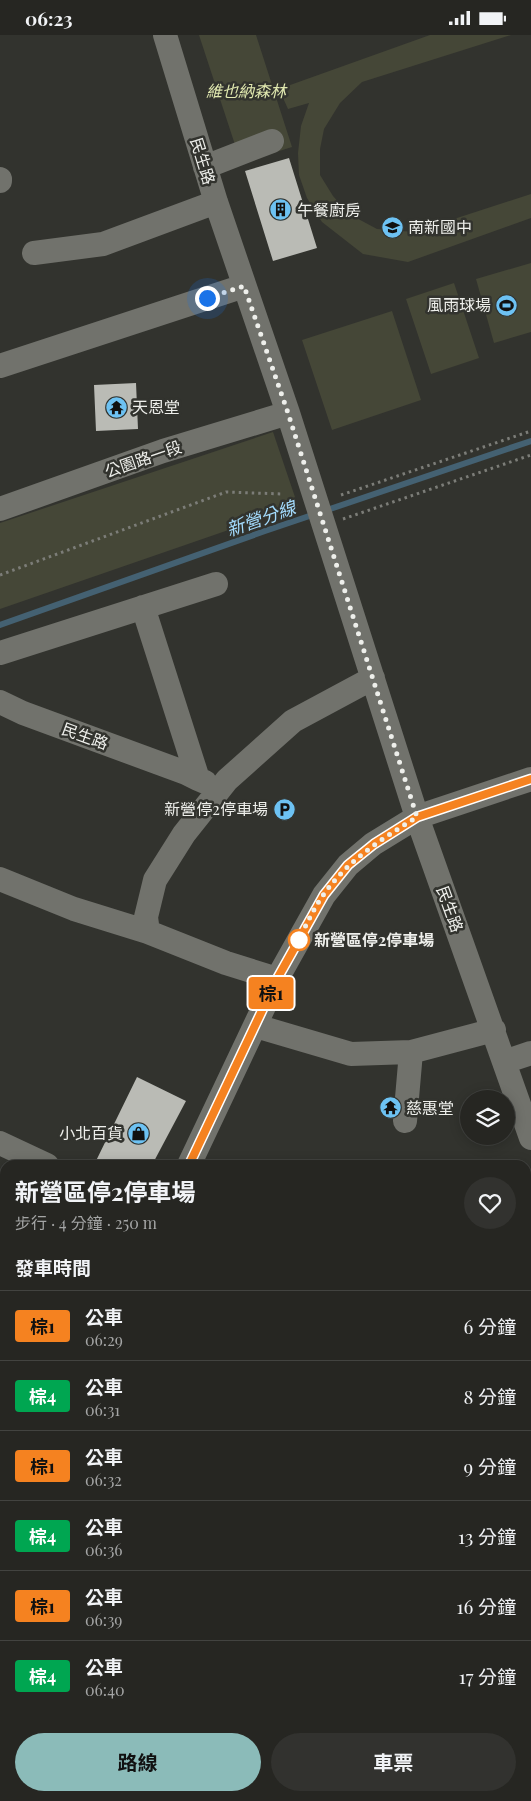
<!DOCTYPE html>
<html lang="zh-TW">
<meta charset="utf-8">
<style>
body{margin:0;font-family:"Playfair Display","Noto Sans TC",serif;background:#32322f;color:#f1f3f6;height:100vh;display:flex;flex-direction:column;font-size:19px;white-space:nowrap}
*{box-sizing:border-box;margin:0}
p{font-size:16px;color:#a4a5a5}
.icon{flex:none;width:28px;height:28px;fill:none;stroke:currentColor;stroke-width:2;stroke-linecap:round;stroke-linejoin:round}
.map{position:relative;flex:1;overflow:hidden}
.side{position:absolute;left:0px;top:1125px;width:531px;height:641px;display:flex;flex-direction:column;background:#262622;border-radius:15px 15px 0 0;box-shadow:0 2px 12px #0003,0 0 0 1px #424340}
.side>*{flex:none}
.badge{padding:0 10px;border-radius:4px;font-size:18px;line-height:32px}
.controls{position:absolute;left:460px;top:1055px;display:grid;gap:10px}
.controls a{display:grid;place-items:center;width:55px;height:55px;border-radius:50%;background:#262622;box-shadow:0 2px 12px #0003,0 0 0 1px #424340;font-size:25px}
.you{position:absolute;width:25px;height:25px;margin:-12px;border:4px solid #fff;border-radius:50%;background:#1a73e8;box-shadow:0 0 0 8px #1a73e833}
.map>.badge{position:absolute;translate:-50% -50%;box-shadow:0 0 0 2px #fff}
h2{padding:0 15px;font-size:19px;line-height:45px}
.round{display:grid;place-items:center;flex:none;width:52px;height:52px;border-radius:26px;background:#32322f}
.summary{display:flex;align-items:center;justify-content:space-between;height:85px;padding:0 15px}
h1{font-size:24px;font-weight:700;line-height:38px}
.action{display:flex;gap:10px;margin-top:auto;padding:10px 15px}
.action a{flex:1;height:58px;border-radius:30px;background:#8bbbb9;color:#111;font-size:20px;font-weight:700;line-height:58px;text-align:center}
.action a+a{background:#32322f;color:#f1f3f6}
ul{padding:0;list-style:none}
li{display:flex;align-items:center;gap:15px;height:70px;padding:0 15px;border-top:1px solid #424340}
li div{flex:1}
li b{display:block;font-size:19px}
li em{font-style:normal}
li .badge{min-width:55px;font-weight:700;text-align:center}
.status{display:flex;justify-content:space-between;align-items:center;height:35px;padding:0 25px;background:#262622;direction:ltr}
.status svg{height:14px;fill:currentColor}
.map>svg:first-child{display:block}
</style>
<div class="status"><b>06:23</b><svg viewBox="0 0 49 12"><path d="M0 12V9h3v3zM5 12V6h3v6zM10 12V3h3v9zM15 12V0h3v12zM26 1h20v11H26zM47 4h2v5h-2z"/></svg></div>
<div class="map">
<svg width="531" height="1766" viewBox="0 0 531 1766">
<rect width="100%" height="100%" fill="#32332e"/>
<path fill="#454737" d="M199 0H256L292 112 241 128Z
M430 0H511L362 47 340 68 324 94 320 114V140L333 161 349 179 377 194 414 197 531 159V183L408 227 363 219 322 187 307 163 299 140 298 118 301 91 309 68 288 74 279 54Z
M531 228V297L494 308 476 244Z
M454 248 479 323 431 339 406 264Z
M392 276 421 365 332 395 302 305Z
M273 397 298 471 0 574V488Z"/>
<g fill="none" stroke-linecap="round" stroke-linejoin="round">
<path stroke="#446172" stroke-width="6" d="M0 590 265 496 531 406"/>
</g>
<path fill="#babbb5" d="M289 123 317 213 273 226 245 136Z
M136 348 138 394 96 396 94 350Z
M137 1042 186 1066 152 1130H94Z"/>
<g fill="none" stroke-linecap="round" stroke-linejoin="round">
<path stroke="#7c7d78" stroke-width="3" stroke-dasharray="2.5 4" stroke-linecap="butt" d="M341 460 531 396
M343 484 531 420
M0 540 226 457 283 459"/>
<path stroke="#71726c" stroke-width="24" d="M165 0 216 167 288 378 417 782 531 1103
M205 132 272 106
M0 144V146
M34 218 103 209 216 167
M0 331 244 251
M0 474 163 416 288 378
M143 572 198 744 205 747
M0 618 216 549
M0 667 23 678 186 738 198 744
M0 844 74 874 148 897
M277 944 226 928 148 897 146 882 155 845 184 799 227 745 293 686 373 643
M256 991 351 1019 411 1017 494 995
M504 1027 531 1018
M405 1086 411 1017
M0 1108 47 1130
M189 1130 277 944 324 860 348 830 373 809 417 782 531 744
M0 1208 5 1207
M526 1299 531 1298
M0 1355 5 1357
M0 1488 5 1487
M0 1532 5 1521
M526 1686 531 1685
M235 1761V1766
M429 1761 430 1766
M133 1766 158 1761"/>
</g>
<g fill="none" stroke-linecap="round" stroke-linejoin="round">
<defs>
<path id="line" d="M189 1130 277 944 324 860 348 830 374 809 417 782 531 744"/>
</defs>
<use href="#line" stroke="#fff" stroke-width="11"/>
<use href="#line" stroke="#f58220" stroke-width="8"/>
<path stroke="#eeefeb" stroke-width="5" stroke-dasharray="0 9" d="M207 263 244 251 288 378 417 782C382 804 348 825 324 859 313 874 305 893 296 910L299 905"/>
</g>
<defs>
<symbol id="building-disc" viewBox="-11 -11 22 22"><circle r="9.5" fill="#6dc2f3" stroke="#32332e"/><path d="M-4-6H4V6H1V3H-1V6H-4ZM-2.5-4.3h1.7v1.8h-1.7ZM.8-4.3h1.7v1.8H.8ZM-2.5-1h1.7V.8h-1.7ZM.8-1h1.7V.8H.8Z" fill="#111"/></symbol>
<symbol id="school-disc" viewBox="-11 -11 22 22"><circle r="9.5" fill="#6dc2f3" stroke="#32332e"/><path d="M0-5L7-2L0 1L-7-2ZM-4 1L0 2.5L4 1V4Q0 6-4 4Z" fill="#111"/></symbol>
<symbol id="stadium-disc" viewBox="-11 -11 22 22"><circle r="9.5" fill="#6dc2f3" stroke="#32332e"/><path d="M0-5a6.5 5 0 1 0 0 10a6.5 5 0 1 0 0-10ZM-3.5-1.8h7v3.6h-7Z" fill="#111"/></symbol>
<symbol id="temple-disc" viewBox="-11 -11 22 22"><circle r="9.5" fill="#6dc2f3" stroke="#32332e"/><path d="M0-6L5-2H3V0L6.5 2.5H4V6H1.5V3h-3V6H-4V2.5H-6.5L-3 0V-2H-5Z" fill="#111"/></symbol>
<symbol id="parking-disc" viewBox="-11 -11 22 22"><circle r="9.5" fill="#6dc2f3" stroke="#32332e"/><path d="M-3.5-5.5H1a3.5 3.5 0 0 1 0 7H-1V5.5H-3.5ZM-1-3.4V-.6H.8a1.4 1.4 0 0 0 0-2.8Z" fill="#111"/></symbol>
<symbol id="shop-disc" viewBox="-11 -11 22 22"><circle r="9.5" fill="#6dc2f3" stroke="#32332e"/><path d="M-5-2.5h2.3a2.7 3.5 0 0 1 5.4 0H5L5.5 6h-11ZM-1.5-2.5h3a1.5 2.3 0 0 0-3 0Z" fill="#111"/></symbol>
</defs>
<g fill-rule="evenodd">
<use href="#building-disc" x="268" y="162" width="25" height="25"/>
<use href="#school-disc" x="380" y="180" width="25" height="25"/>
<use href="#stadium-disc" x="494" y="258" width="25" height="25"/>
<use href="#temple-disc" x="104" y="360" width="25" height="25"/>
<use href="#parking-disc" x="272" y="762" width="25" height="25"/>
<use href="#temple-disc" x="378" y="1060" width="25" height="25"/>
<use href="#shop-disc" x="126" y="1086" width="25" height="25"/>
</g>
<circle fill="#fff" stroke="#f58220" stroke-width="2.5" cx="299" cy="905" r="10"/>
<g text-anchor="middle" stroke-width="5" stroke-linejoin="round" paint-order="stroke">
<g font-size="16" font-style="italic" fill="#e1e9b0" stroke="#32332e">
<text x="246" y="62">維也納森林</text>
</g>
<g font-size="16" fill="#eeefeb" stroke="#32332e">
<text transform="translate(203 126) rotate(73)" y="6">民生路</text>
<text transform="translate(143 424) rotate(-19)" y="6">公園路一段</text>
<text transform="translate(85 701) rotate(20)" y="6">民生路</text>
<text transform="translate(450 874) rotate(70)" y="6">民生路</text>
</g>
<g font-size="16" fill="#eeefeb" stroke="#32332e" text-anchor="start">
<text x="297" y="181">午餐廚房</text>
<text x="408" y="198">南新國中</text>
<text x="491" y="276" text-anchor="end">風雨球場</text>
<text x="132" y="378">天恩堂</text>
<text x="268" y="780" text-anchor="end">新營停2停車場</text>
<text x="406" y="1079">慈惠堂</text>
<text x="123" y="1104" text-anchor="end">小北百貨</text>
</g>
<g font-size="16" font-weight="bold" fill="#eeefeb" stroke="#32332e" text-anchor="start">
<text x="314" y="911">新營區停2停車場</text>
</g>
<g font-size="18" font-style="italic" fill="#a3dbfd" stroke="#32332e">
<text transform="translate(261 484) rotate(-19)" y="6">新營分線</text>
</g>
</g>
</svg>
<div class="controls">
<a><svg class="icon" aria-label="layers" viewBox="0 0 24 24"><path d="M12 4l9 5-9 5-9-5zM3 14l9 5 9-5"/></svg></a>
</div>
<div class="you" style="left:207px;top:263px"></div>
<b class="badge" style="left:271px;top:958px;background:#f58220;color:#111">棕1</b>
<section class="side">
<div class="summary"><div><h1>新營區停2停車場</h1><p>步行 · 4 分鐘 · 250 m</p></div><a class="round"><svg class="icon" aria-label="heart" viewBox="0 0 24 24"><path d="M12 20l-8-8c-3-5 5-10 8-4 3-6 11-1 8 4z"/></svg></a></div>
<h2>發車時間</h2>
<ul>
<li><span class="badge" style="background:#f58220;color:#111">棕1</span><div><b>公車</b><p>06:29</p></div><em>6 分鐘</em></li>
<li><span class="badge" style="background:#00a651;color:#fff">棕4</span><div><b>公車</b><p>06:31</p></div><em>8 分鐘</em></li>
<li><span class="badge" style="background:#f58220;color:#111">棕1</span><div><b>公車</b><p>06:32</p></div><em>9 分鐘</em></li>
<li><span class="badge" style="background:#00a651;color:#fff">棕4</span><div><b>公車</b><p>06:36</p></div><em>13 分鐘</em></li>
<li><span class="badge" style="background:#f58220;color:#111">棕1</span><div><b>公車</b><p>06:39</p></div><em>16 分鐘</em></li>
<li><span class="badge" style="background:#00a651;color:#fff">棕4</span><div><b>公車</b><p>06:40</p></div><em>17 分鐘</em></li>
</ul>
<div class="action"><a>路線</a><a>車票</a></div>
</section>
</div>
